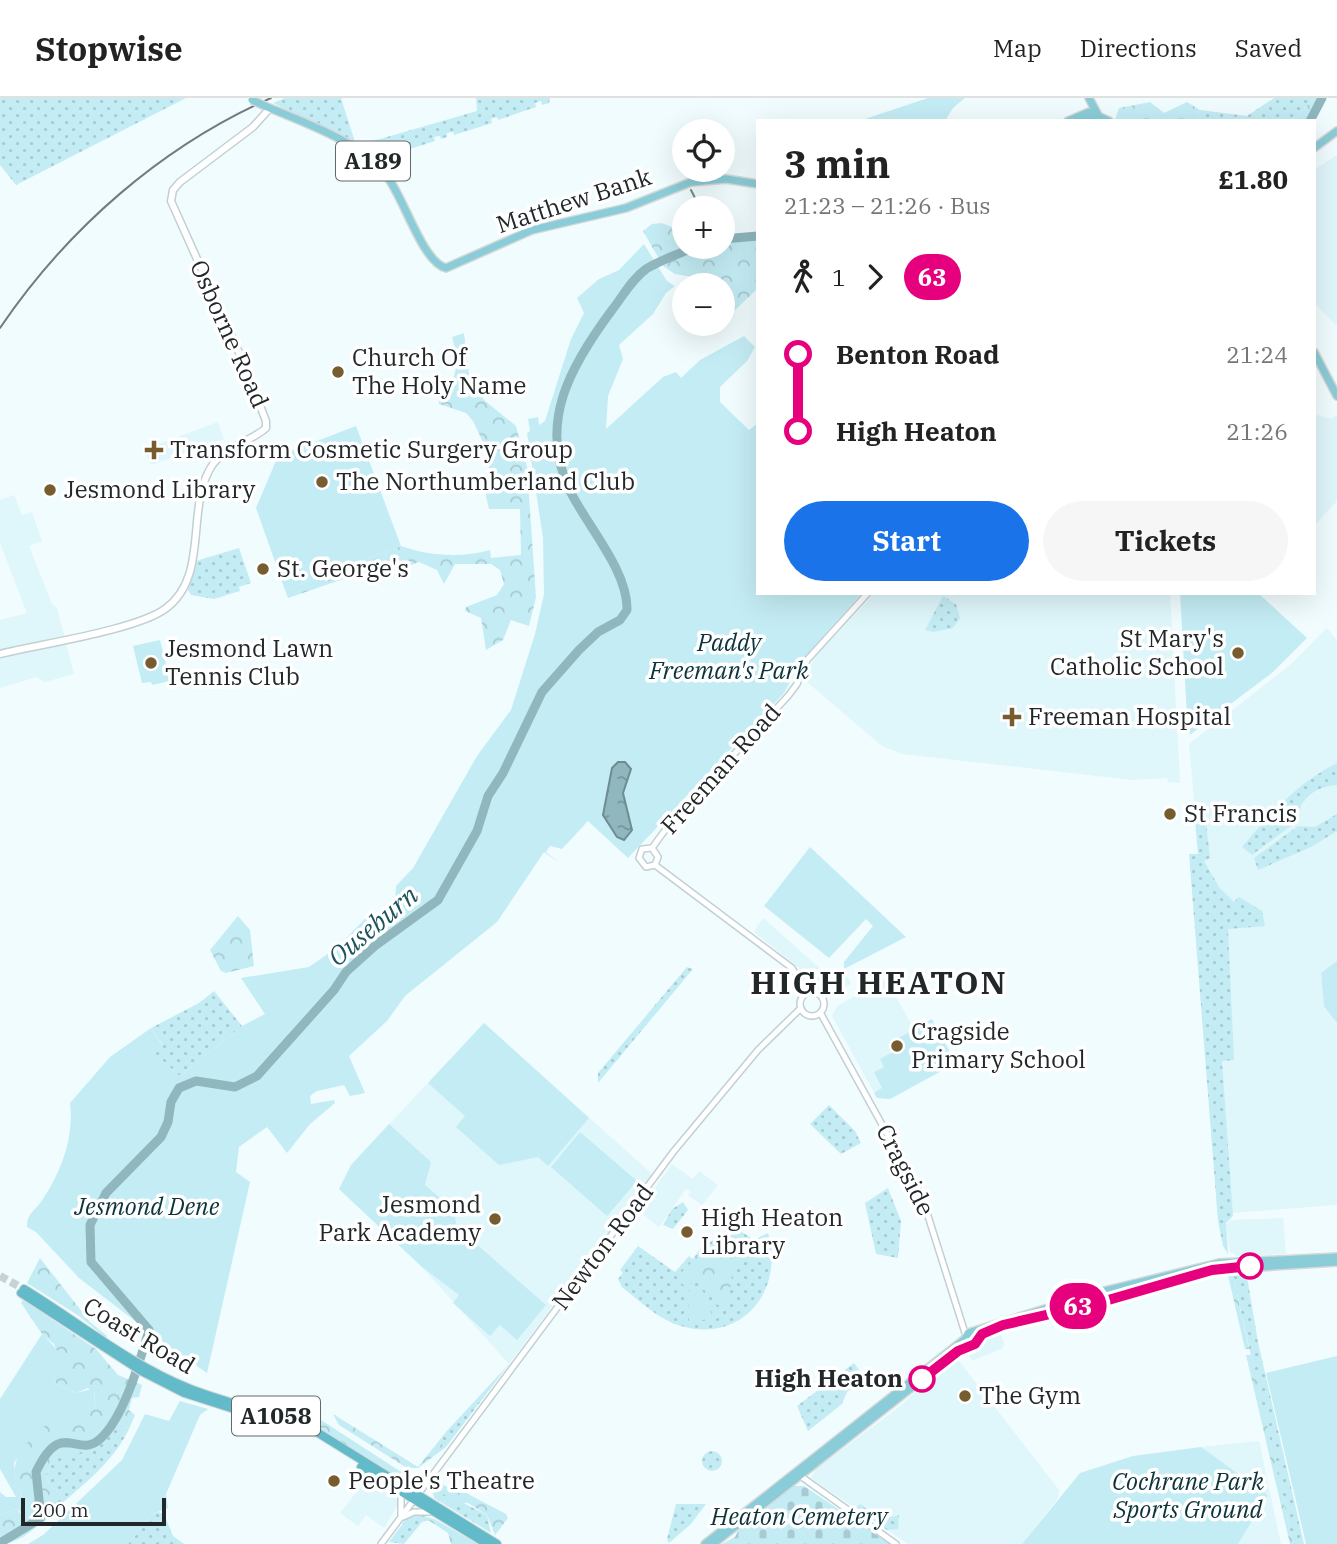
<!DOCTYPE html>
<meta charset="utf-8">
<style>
body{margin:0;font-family:"IBM Plex Serif",serif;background:#f6f6f6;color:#222;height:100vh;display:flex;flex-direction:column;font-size:26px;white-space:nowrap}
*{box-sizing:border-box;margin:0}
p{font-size:23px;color:#767676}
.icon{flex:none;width:38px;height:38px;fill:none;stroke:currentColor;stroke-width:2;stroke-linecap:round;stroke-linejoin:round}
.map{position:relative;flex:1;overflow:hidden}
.panel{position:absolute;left:756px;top:21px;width:560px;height:476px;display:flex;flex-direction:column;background:#fff;border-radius:0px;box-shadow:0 7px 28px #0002}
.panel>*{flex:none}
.badge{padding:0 14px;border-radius:23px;font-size:24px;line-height:46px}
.buttons{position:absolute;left:672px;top:21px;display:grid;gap:14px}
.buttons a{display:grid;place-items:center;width:63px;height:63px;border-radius:50%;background:#fff;box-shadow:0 7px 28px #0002;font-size:35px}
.scale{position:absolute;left:21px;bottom:18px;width:145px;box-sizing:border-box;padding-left:7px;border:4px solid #222829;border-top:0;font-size:19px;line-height:24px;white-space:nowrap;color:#222829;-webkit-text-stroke:5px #fff;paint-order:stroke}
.map>.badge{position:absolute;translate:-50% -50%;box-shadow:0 0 0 4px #fff}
.legs{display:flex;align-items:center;gap:10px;height:77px;padding:0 28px;font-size:23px}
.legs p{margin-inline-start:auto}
.summary{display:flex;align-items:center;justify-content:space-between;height:119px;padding:0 28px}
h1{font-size:38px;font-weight:700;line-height:52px}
.primary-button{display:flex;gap:14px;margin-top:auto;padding:14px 28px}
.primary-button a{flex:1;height:80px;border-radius:42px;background:#1a73e8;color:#fff;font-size:28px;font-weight:700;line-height:80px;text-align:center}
.primary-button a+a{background:#f6f6f6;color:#222}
ul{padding:0 28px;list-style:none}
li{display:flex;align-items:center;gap:24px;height:77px;font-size:26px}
li i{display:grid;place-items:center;width:10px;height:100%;margin:0 9px;background:currentColor}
li i::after{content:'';width:18px;height:18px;margin:-9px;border:5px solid;border-radius:50%;background:#fff}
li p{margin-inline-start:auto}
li:first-child i{background:linear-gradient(#0000 50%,currentColor 0)}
li:last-child i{background:linear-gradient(currentColor 50%,#0000 0)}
header{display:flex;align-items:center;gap:42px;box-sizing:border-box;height:98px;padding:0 35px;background:#fff;border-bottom:2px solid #e0e0e0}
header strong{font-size:33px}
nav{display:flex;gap:38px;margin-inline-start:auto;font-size:24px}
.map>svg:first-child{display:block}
</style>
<header>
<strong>Stopwise</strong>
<nav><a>Map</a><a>Directions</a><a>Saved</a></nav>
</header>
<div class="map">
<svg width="1337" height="1446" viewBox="0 0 1337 1446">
<defs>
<pattern id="grass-dots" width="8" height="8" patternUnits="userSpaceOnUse" patternTransform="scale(1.75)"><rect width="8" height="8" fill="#c4ecf4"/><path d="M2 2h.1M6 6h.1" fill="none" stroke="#a8cad1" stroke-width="1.8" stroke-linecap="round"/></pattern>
<pattern id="forest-crowns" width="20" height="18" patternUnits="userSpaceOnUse" patternTransform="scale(1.75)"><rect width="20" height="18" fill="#c4ecf4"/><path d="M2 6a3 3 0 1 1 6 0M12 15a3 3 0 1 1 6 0" fill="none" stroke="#a8cad1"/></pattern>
<pattern id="cemetery-stones" width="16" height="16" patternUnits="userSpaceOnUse" patternTransform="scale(1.75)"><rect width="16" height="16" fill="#c4ecf4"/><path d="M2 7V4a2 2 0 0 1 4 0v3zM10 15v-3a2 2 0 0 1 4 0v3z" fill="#a8cad1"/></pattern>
<pattern id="water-ripples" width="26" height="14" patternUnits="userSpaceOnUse" patternTransform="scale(1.75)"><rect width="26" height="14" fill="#90b7be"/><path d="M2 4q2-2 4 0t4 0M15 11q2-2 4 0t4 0" fill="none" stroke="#75959a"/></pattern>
</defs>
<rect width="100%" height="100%" fill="#f1fcfe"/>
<path fill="#dff6fb" d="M1337 57V228L1314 205V72Z
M1314 316 1331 321 1337 317V403L1314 428Z
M218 324 224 341 151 367 145 351Z
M14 397 22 417 32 414 42 443 29 448 52 506 57 510 74 576 45 584 36 579 0 590V522L27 515 0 445V402Z
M875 495H1170L1180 685 1168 684 1167 680 1133 682 902 656 882 648 807 584V575L815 559Z
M1327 530 1337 543V863L1321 875 1324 910 1337 925V1107L1232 1115 1209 775 1199 756 1189 646 1290 567Z
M763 820 823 873 831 875 844 871 851 886 837 893H820L804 874 754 834Z
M886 881 914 931 956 965 890 1001 877 1000 832 918 837 908Z
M484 925 652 1076 509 1266 422 1169 339 1091 351 1067Z
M672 1066 693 1081 699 1073 718 1087 702 1107 688 1097 691 1094 686 1091 659 1129 638 1113Z
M1283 1120 1286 1156 1237 1158 1230 1154 1226 1128 1230 1122Z
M999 1233 1004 1244 1003 1250 972 1263 966 1252Z
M956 1259 1059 1392 1058 1400 1022 1446H908L811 1380 816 1371 895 1312Z
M1259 1343 1281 1446H1238L1268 1397 1201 1349Z
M367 1381 374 1382 395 1398 399 1405 384 1430 366 1417 358 1428 340 1415Z"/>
<path fill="url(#grass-dots)" d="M0 0H186L16 87 0 67Z
M285 0H341L355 44 351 45 273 5Z
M476 0H550L549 5 542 7 541 3 535 5 536 9 498 22 497 19 491 21 492 25 454 37 453 34 447 35V39L441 41 440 38 434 39 435 43 410 51 408 48 403 49V53L379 58 366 45 477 13Z
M1274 0H1314L1293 23H1196L1200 12 1247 18Z
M239 450 251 485 239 489 240 493 214 501 191 497 188 492 196 463Z
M943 498 956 506 960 520 953 530 933 534 925 532Z
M1337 665V687C1313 689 1299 702 1295 725L1252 757 1242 749C1270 716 1297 685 1337 665Z
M1337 716V733L1311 749 1258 772 1254 760 1298 728 1315 729Z
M1195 723 1206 724 1210 760 1204 763 1219 789 1234 804 1239 799 1262 813 1265 828 1228 831 1234 962 1222 963 1233 1118 1226 1125 1228 1156 1223 1148 1218 1123 1189 756H1198Z
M687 869 693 871 598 985V975Z
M214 893 242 928 180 978 154 956 163 947 151 930 199 905Z
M829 1007 855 1033 861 1045 841 1056 810 1026Z
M888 1090 901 1123 898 1160 876 1156 865 1105Z
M683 1104 688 1112 673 1131 663 1127 672 1111Z
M733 1128 754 1142 768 1135C785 1192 742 1246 681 1228 659 1222 640 1203 622 1189L618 1181 623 1175 620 1172 638 1148 675 1174 689 1158 693 1161 699 1152Z
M1246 1173 1258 1244 1304 1446H1293L1234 1182H1229L1228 1179 1232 1174Z
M854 1265 865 1280 847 1294 842 1306 808 1333 797 1308Z
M509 1266 446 1349 438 1344 445 1335Z
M114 1323 129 1331C113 1364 85 1385 58 1409V1394L49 1386 46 1376 55 1360 89 1351Z
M702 1363a10 10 0 1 1 20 0a10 10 0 1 1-20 0Z
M432 1389 487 1417 491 1435 434 1400Z
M676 1406H706L691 1426 669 1445 667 1441Z
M861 1406 878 1423 899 1417 898 1431 887 1432 858 1411 857 1408Z
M158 1414 164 1416 173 1438 184 1446H128L150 1417Z
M420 1417 434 1421 422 1424 404 1446 389 1444 407 1420Z"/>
<path fill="url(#forest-crowns)" d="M1314 0H1324L1312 23H1293Z
M1150 4 1164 15 1187 4 1200 12 1196 23 1115 22 1119 10Z
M662 125 684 134V149H723V138L758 135V190L730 217 723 212V187H704L693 179 675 176 663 168 643 133 652 126Z
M464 235 469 277 484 302 516 328 527 369 536 499 529 528 511 522 503 542 486 552 481 520 465 513 466 509 497 497 504 486 500 472 491 466H455L444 486 437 472 419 464 406 469 399 462 288 500 285 492 401 448C429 458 462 460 490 452L491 460 521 457 520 411H489L484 389 491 361 473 323 466 315 439 306 438 293 453 282 458 262 452 239Z
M238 818 250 832 254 868 226 875 221 873 210 852Z
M733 1133 750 1146 735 1157 729 1198 722 1209 714 1205V1197L700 1184 683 1187 678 1178 702 1153Z
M40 1160 90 1224 107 1238 106 1240 79 1218 27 1185Z
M1229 1182H1234L1249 1251H1245Z
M23 1202 96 1251 118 1277 142 1287 139 1299 132 1300 129 1312 135 1317 129 1331 114 1323C99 1349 85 1356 55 1360L46 1376 49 1386 58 1394V1409C43 1423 22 1446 0 1446V1417L17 1411 22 1417C27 1397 17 1394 15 1375 13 1356 34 1330 51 1322 63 1316 80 1315 94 1310L95 1295 88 1290 76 1295 57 1287 52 1276H66L54 1246 42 1236 21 1205Z
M1246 1257H1251L1256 1277 1293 1446H1290Z
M333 1316 418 1369 438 1344 446 1349 418 1370H407L339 1327Z
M302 1318 318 1320 412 1381V1385L405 1387 301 1322Z
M436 1383 459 1395H466L506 1416 508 1420 495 1437 487 1417 468 1405 451 1406 448 1399 432 1389Z
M434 1421 478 1446H451L448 1435 428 1422Z"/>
<path fill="url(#cemetery-stones)" d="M794 1388H804L890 1446H722L735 1439 738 1433Z"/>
<path fill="#c4ecf4" d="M928 0H965L953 10 945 23H859Z
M644 146 667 183 675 188 666 195 653 216 619 247 623 261 608 298 606 331 663 279 676 274 681 280 700 262 744 238 755 249 747 263 720 289V304L749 332 758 325V495H862L804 560 784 595 628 760 588 723 562 751 550 748 546 754 558 764 544 754 497 824 405 898 387 923 349 958 365 995 350 998 344 987 317 993 310 998 311 1006 334 1002 335 1005 310 1026 287 1055 267 1029 239 1049 236 1074 250 1084 207 1275 197 1268 194 1261 178 1256 79 1180 36 1134 27 1129C26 1116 37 1111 43 1101 62 1072 74 1039 70 1005L110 959 151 930 163 948 155 956 180 978 242 928 265 916 241 880 309 869 336 850 367 819 382 816 395 805 396 788 413 770 477 658 511 612 535 536 544 496 543 440 527 335 530 333 528 321 538 319 539 327 545 323 571 241 584 215 577 200 599 181 619 172Z
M356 328 401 448 285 492 256 410 278 358Z
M1180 495H1258L1307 540 1273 574 1191 636 1188 635Z
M160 542 170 583 152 587 151 584 142 585 133 548Z
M810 749 906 839 844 871V864L873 828 866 821 829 860 764 808Z
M1337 863V925L1324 909 1321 875Z
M932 921 956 965 890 1001 877 1000 874 995 882 990 874 974 884 969 880 961 899 951 895 942Z
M484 925 589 1020 548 1068 538 1059 499 1067 456 1029 465 1018 428 985Z
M389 1026 431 1064 425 1087 453 1111 457 1129 546 1207 517 1242 500 1227 490 1238 453 1205 459 1197 422 1169 339 1091 351 1067Z
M580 1034 637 1083 607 1118 551 1069Z
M694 1191H701L707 1199 713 1221 689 1223 688 1193Z
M42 1236C55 1247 63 1260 66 1276H52L57 1287 76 1295 95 1290 94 1310 90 1315 50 1323 26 1346 14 1365 16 1381 22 1399 34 1404 39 1413 29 1421 17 1411 0 1417V1394L6 1399H16L0 1371V1301Z
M1337 1258V1446H1306L1266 1275Z
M180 1303 208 1311 200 1317 166 1396 168 1410 150 1417 128 1446H28L43 1437 122 1362 145 1316 169 1323Z
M1201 1349 1268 1397 1238 1446H1022L1080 1375 1133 1358Z"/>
<path fill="url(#water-ripples)" stroke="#6f8c91" stroke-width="2" d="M618 664H625L631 671 623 695 632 732 624 742 617 739 603 717 612 670Z"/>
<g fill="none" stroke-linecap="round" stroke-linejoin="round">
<path stroke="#6f8c91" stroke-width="2" d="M691 92 700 110"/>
<path stroke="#90b7be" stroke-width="9" d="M1310 23 1322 0
M723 141 758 138
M0 1445 41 1420 36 1374C62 1319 77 1362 100 1341 124 1320 140 1262 149 1232L91 1164 90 1127 106 1095 161 1039 168 1024 171 1004 179 990 196 983 235 989 257 978 334 892 346 874 376 847 438 802 477 733 488 698 503 675 542 594 579 552 598 534 620 522 627 512C628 473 588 429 570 393 537 325 571 267 612 212 623 198 631 182 646 171 660 162 679 156 695 149"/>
<path stroke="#c8d2d3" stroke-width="8" stroke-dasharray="8 4" stroke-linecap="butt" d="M0 1178 24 1191"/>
<defs>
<path id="tertiary" d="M652 750 671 724 788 598 797 586 807 562 868 495
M652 750 642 751 639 760 646 769 655 767
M652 750 658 759 655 767
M655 767 792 870 807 894
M800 906a12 12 0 1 1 24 0a12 12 0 1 1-24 0Z
M821 916 922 1099 966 1238
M799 1377 896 1446
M401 1418V1395
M403 1419 414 1414H430
M381 1446 674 1053 758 952 801 910"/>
<path id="secondary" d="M0 556C40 546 136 532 165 511 211 478 184 408 213 366 227 347 249 345 266 330V323L241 259 171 103 173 92 180 84 253 29 270 10"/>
<path id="primary" d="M1089 0 1099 19
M265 8C305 25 359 43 386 77 404 99 422 164 446 170L532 132 626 110 691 84 726 81 758 86
M1068 23 1089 14 1109 23
M1068 23 1098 18
M1314 50 1337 33
M1314 254 1337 298
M953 1257 975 1246 982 1236 1003 1227 1098 1205 1212 1172 1337 1164
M705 1446 965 1241 968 1235 1096 1195 1219 1165 1337 1159
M713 1446 916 1286"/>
<path id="trunk" d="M24 1191C78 1224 129 1266 188 1290 230 1307 275 1314 315 1333L497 1446
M21 1195 141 1273 184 1295 303 1333
M361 1369 487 1446"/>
</defs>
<use href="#tertiary" stroke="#c2d0d3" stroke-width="8"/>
<use href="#secondary" stroke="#c2d0d3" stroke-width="9"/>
<use href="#primary" stroke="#d7d8d8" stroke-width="10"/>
<use href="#trunk" stroke="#d7d8d8" stroke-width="10"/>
<use href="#tertiary" stroke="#fff" stroke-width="5"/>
<use href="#secondary" stroke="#fff" stroke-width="6"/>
<use href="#primary" stroke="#8accd7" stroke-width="7"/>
<use href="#trunk" stroke="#63bbca" stroke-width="8"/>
<path stroke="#737b7c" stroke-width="2" d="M0 230C67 131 162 48 271 0"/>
<defs>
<path id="primary-bridge" d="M252 2 265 8"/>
</defs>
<use href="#primary-bridge" stroke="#d7d8d8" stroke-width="10" stroke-linecap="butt"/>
<use href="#primary-bridge" stroke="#8accd7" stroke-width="7"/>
</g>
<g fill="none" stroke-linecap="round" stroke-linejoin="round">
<defs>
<path id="line-1" d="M922 1281 958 1253 975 1246 982 1236 1003 1227 1098 1205 1212 1172 1250 1168"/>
</defs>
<use href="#line-1" stroke="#fff" stroke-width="16"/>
<use href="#line-1" stroke="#e6007e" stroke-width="10"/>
</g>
<g fill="#765c2e" stroke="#fff" stroke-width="2.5">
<circle cx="338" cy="274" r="7"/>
<path d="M150.5 341.5h7v7h7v7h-7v7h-7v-7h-7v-7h7z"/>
<circle cx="322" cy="384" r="7"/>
<circle cx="50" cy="392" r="7"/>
<circle cx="263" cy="471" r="7"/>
<circle cx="1238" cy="555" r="7"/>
<circle cx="151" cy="565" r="7"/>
<path d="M1008.5 608.5h7v7h7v7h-7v7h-7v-7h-7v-7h7z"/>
<circle cx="1170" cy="716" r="7"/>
<circle cx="897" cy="948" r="7"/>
<circle cx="495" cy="1121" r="7"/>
<circle cx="687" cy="1134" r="7"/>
<circle cx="965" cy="1298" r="7"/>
<circle cx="334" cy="1383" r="7"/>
</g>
<g fill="#fff" stroke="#e6007e" stroke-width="3.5">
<circle cx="1250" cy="1168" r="12"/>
<circle cx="922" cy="1281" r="12"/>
</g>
<g text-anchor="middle" stroke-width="7" stroke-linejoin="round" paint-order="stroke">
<g fill="#fff" stroke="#646869" stroke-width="2">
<rect x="336" y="43.5" width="74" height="39" rx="5"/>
<rect x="232" y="1298.5" width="88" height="39" rx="5"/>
</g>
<g font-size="23" font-weight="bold" fill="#222829">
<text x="373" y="71">A189</text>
<text x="276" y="1326">A1058</text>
</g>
<g font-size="24" fill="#222829" stroke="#fff">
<text transform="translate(574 103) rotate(-18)" y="8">Matthew Bank</text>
<text transform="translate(229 236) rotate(66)" y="8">Osborne Road</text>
<text transform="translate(721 671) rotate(-48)" y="8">Freeman Road</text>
<text transform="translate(905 1072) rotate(63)" y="8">Cragside</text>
<text transform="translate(603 1149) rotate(-53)" y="8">Newton Road</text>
<text transform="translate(139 1238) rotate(31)" y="8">Coast Road</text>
</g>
<g font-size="24" fill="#222829" stroke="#fff" text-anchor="start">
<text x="352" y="268">Church Of<tspan x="352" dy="28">The Holy Name</tspan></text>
<text x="170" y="360">Transform Cosmetic Surgery Group</text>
<text x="336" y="392">The Northumberland Club</text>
<text x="64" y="400">Jesmond Library</text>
<text x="277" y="479">St. George's</text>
<text x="1224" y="549" text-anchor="end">St Mary's<tspan x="1224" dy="28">Catholic School</tspan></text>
<text x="165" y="559">Jesmond Lawn<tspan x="165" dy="28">Tennis Club</tspan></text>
<text x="1028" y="627">Freeman Hospital</text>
<text x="1184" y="724">St Francis</text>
<text x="911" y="942">Cragside<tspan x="911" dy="28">Primary School</tspan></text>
<text x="481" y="1115" text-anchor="end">Jesmond<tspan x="481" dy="28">Park Academy</tspan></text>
<text x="701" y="1128">High Heaton<tspan x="701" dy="28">Library</tspan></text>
<text x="979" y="1306">The Gym</text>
<text x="348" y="1391">People's Theatre</text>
</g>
<g font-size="24" font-style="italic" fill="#0c333a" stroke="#fff">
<text x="729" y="553">Paddy<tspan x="729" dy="28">Freeman's Park</tspan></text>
<text x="147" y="1117">Jesmond Dene</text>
<text x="1188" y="1392">Cochrane Park<tspan x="1188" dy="28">Sports Ground</tspan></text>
<text x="799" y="1427">Heaton Cemetery</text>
</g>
<g font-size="24" font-weight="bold" fill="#222829" stroke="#fff" text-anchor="end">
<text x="903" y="1289">High Heaton</text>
</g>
<g font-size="26" font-style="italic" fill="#1c535c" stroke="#fff">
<text transform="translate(373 828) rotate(-40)" y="9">Ouseburn</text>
</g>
<g font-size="32" font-weight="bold" letter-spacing="2" fill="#222829" stroke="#fff">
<text x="879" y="896">HIGH HEATON</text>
</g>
</g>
</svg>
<div class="buttons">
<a><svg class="icon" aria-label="locate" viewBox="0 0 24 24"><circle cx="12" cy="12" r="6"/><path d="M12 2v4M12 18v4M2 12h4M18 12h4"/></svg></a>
<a>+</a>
<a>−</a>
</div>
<div class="scale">200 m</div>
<b class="badge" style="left:1078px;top:1208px;background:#e6007e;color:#fff">63</b>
<section class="panel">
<div class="summary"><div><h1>3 min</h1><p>21:23 – 21:26 · Bus</p></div><b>£1.80</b></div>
<div class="legs"><svg class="icon" aria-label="walk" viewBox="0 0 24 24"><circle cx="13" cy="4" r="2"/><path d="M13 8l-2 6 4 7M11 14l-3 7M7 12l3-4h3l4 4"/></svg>1<svg class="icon" aria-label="forward" viewBox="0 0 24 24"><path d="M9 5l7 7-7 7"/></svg><b class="badge" style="background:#e6007e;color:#fff">63</b></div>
<ul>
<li><i style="color:#e6007e"></i><b>Benton Road</b><p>21:24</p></li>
<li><i style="color:#e6007e"></i><b>High Heaton</b><p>21:26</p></li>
</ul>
<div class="primary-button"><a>Start</a><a>Tickets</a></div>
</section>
</div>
